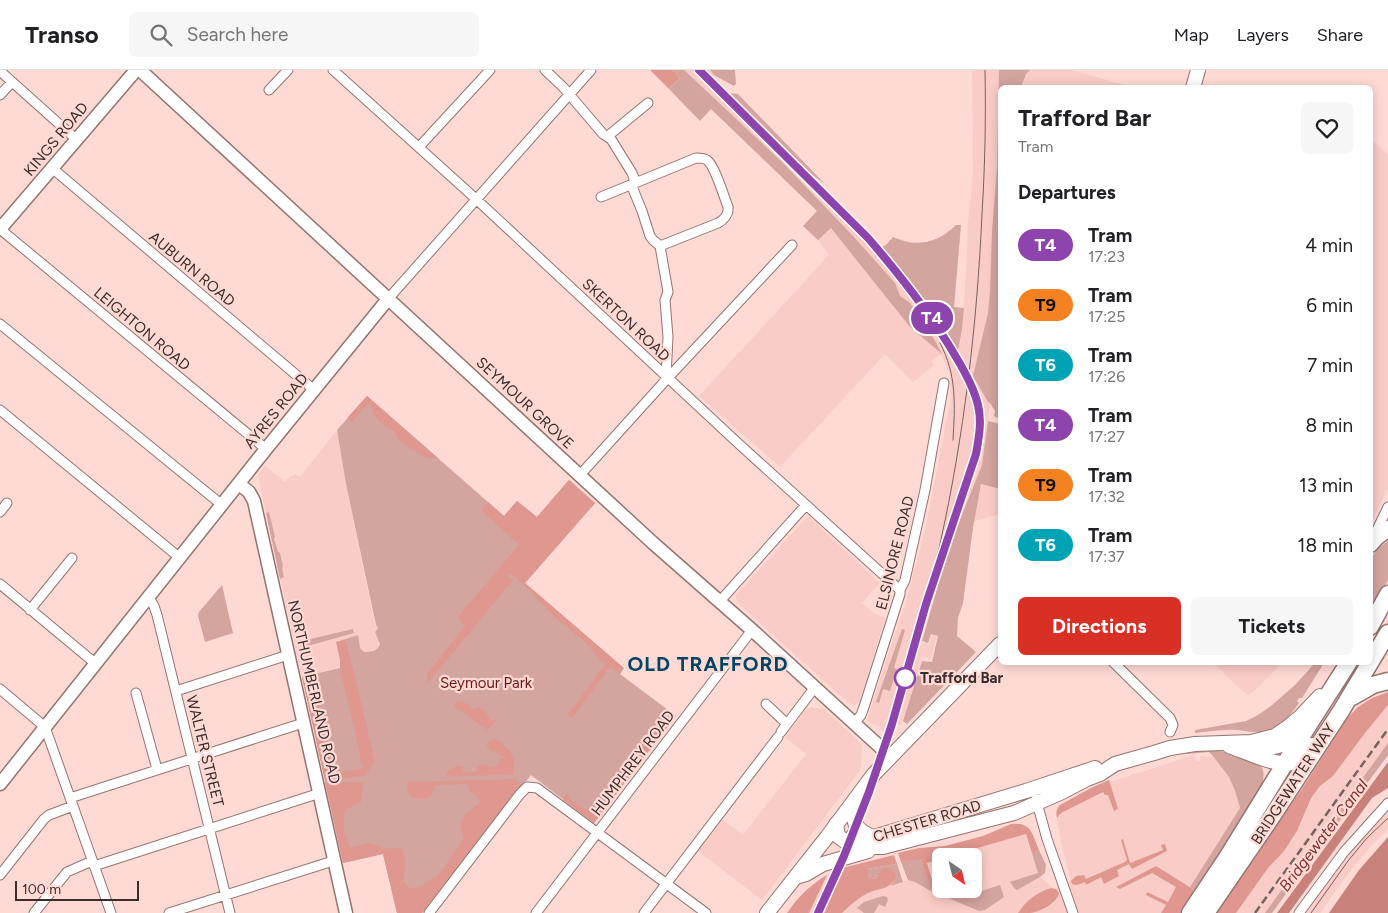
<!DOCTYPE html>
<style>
body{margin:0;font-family:Figtree,sans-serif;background:#f6f6f6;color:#202124;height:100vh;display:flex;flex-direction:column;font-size:19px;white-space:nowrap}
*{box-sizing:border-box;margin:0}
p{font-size:16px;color:#757577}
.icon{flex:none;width:28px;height:28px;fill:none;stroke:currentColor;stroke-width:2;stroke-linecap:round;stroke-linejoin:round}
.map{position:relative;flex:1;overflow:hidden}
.sheet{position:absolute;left:998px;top:15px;width:375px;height:580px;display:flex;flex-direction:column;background:#fff;border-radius:8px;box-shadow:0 2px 12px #0003}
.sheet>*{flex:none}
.badge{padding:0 10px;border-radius:16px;font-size:18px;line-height:32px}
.needle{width:32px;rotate:145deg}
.buttons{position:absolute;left:932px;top:778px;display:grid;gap:10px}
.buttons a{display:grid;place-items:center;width:50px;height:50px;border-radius:8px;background:#fff;box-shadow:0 2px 12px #0003;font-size:25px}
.scale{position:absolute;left:15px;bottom:12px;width:124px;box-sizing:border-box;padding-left:5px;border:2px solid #3b2d2c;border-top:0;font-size:14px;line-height:18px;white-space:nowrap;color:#3b2d2c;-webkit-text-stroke:4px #ffdad5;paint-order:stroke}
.map>.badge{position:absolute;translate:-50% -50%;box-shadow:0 0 0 2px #fff}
h2{padding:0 20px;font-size:19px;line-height:45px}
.round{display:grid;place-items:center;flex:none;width:52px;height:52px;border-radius:8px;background:#f6f6f6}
.summary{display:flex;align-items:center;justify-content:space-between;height:85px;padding:0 20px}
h1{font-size:24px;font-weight:700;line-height:38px}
.primary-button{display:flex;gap:10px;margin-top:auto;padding:10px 20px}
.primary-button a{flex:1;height:58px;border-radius:8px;background:#d93025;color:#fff;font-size:20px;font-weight:700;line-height:58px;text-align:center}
.primary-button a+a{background:#f6f6f6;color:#202124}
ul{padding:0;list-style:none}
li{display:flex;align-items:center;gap:15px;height:60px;padding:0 20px}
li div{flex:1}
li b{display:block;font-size:19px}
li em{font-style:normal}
li .badge{min-width:55px;font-weight:700;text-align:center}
header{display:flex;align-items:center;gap:30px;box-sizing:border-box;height:70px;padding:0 25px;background:#fff;border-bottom:1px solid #e0e0e0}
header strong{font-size:24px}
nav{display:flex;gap:28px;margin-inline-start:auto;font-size:18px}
.search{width:350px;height:45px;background:#f6f6f6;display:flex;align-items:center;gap:12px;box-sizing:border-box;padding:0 18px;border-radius:8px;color:#757577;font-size:19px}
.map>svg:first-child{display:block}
</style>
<header>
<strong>Transo</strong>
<div class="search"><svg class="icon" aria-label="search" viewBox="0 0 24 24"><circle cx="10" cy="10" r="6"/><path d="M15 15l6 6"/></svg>Search here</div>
<nav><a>Map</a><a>Layers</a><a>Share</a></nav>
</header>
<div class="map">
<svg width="1388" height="843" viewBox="0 0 1388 843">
<rect width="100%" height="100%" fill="#ffdad5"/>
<path fill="#faccc7" d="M673 0H710L728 23 806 100 846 142 853 147 882 177 886 175 962 258 966 202 968 152 973 104 972 0H1072L1132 17 1000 18 990 335 982 395 950 474 921 572 929 574 932 565 937 566 931 589 922 586 909 633 901 655H896L894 661 891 664 883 663 879 656 868 652 867 650 889 581 905 535 925 460 951 327 950 305 941 284 932 291 934 295 913 312 885 284 780 397 699 326 829 185 818 170 830 157 824 147Z
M1370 67 1388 84V419L1372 452 1370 453Z
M337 360 346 414 375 555 393 575 385 586 302 607 258 406 265 395 285 412 291 405 293 406 295 404 300 407Z
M981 414 1000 419V444L974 451Z
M808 446 880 513 862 533 873 543 885 548 860 631 855 635 850 634 784 575 738 533 736 528V525Z
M1213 593H1281L1260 616 1248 626Z
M1388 635V685L1272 843H1236L1268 798 1284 781 1297 761 1311 728 1320 716 1333 706 1365 663Z
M807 638H823L862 675 861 699 762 830 698 781 723 750 743 765 806 684 785 667Z
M1194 685 1197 692 1201 691 1200 686 1213 687 1229 707 1235 721 1240 738 1190 817 1156 796 1120 819 1152 803 1176 817 1168 832 1147 823V825L1166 835 1161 843H842L853 832 867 823 908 810 915 812 930 819 934 815 927 793 941 789V819H974V786H950L1026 764 1040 807 1054 819 1071 810 1061 773 1056 742 1058 737 1091 718 1104 712 1109 710 1110 712Z
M1388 743V759L1374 773 1356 794 1329 830 1321 843H1307L1345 789 1375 755Z
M842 798 823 843H809L827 805Z"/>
<path fill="#d4a49e" d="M673 0H684L782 92 853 166 895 213 900 226 910 233 928 258 942 284 910 257 831 158 818 170 803 156 817 141 711 39 700 51 669 19 680 8Z
M710 0H735L736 14 734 16 714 5Z
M999 0H1030L1026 4 1021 17 1000 18V349L994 346 995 341 990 333 988 332 973 306 988 243 990 222 992 161 997 98Z
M728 23 738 24 825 114 806 100Z
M956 155H961L954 237 964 238 962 259 958 280 930 237 882 177 886 175 893 167C916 178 938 173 956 155Z
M367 326 504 446 517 431 537 447 569 410 595 433 525 513 611 587 620 604 676 646 594 753 531 705 422 843H397L383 784 343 793 302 607 352 595 346 569 358 565 360 578 364 582C371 582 378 581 380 574L375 562 378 558 376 555 346 414 337 360Z
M988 351 1000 354V419L981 414 973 458 963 533 958 548 957 566 976 582 907 654 903 651 922 591 932 592 938 566 931 564 928 573 922 571 950 474 982 395Z
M269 442 275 467 274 469 278 482 280 483 283 496 282 498 284 507 280 509 266 443Z
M1388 471V510L1370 543V491L1377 479Z
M222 515 233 563 205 572 198 546 199 542Z
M353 559 354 563 304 577 302 571Z
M902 559 905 560 894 598 897 599 890 621 883 619 879 633 876 632Z
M1315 593H1324L1302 628H1299L1297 631 1299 633C1288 649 1276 664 1255 662 1248 662 1242 660 1235 660 1222 659 1208 662 1195 663V660L1246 651 1258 645 1271 636 1295 615Z
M1388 673V685L1272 843H1265Z
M1209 680C1221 681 1232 684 1244 687 1247 689 1252 689 1255 691 1268 698 1264 713 1258 722L1196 821 1190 817 1240 738 1235 721 1229 707 1212 685 1209 682 1187 684V683Z
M1039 780 1046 795 1045 803 1040 807 1017 820 1014 818 1010 812 1038 803 1032 783Z
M921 788 930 818 934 816 941 813V819H951L953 824 961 822 963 827 1000 815 1004 827 985 840 979 841 929 820 915 812 908 810 901 792Z
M897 794 903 812 890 816 896 809 878 805 875 809 867 807V799Z
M883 826 887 827 888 830 885 837 879 834 874 843H864L857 838 864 832Z"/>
<path fill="#df9790" d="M650 0H673L680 8 669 19Z
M367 326 439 389 429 388 421 385 400 371 394 361C388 359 379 353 376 347 373 343 374 339 371 335L367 334 351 353 348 347Z
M569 410 595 433 525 513 624 598 620 604 610 597 572 648 568 645 606 593 599 589 585 572 555 547 529 520 512 504 506 506 513 510 427 614V604L465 556 457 548 519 475 481 440 488 432 504 446 517 431 537 447Z
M346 569 375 692 364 706 325 710 302 607 311 605 335 703 363 698 340 598V590L336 572Z
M1388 622V635L1365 663 1333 706 1320 716 1311 728 1297 761 1284 781 1268 798 1236 843H1214L1302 719 1348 647 1358 637 1372 628Z
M460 631 468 634 472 639H475L479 637 485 641 491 650H496L488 660 453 636 455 633Z
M663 656 667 657 611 731 607 725C611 702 624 692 641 678 646 675 648 667 652 663H656L660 657Z
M494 668C510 679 517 685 513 705L445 706 448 701 457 696 463 697V702H476L478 696 482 694 496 697 500 688H506C499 684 492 683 487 677L488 672Z
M515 709 522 715 422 843H397L383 784 343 793 325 713 363 712 361 732 345 740C342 753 344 766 350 777H355L370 773 389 779 400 778 403 781C406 791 405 800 403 811L410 819 421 817 431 809 437 807 464 769C457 752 464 743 479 734L480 730 470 721 467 714 435 715C433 730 425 730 412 728L407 720 408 712Z
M1109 710 1118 739 1114 741 1108 725H1105L1103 722 1061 743 1057 748C1056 743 1056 739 1060 735L1091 718Z
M567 724C573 734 583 737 592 743L596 742 600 736H603L606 737 594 753 563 730Z
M1011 754C1032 752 1032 764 1039 780L1032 783 1026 764 950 786H941V789L927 793 934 816 930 819 921 789 901 792 898 783 919 778 945 776 983 766Z
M1123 769 1130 793 1163 780 1161 775 1165 774 1167 781 1132 799 1129 794 1117 800 1119 806 1104 814 1101 807 1086 815 1085 812 1077 815 1072 814 1071 811 1076 806 1084 805 1086 809 1125 792 1127 790 1121 770Z
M894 785 897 794 867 799 868 807 875 809 883 799 890 798 895 803 896 809C887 820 880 818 868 823 858 828 850 835 842 843H823L842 798Z
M1156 796 1196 821 1182 843H1161L1166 835 1146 825 1147 822 1168 832 1176 817 1152 803 1120 819 1116 817Z
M827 805 809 843H787C798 827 810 815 827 805Z
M1051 818 1056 819 1059 823C1057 833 1040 842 1030 843 1026 843 1022 843 1018 843 1026 831 1037 822 1051 818Z"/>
<path fill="#c8827b" d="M1388 692V718L1372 728 1289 843H1277Z
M1388 767V843H1329L1359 800Z"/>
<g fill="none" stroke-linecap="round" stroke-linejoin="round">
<defs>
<path id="street" d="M333 0 476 129 740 375 900 520
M545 0 563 17 603 64 611 69 632 103 634 108 633 119 642 141 650 166 653 170 660 176 668 222 665 230 668 267 666 306
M0 1 76 69
M269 20 288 0
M0 25 12 12
M608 66 648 33
M419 77 490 0
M52 98 314 320
M601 127 696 88C700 88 704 88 707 90 715 96 724 127 728 137 729 144 724 150 718 153L660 176
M0 159 266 379
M388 229 591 0
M0 254 222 435
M0 340 180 488
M580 405 665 311 792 175
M0 442 7 433
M1375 464 1388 437
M0 514 96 594
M149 528 154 536 157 545 230 843
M720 531 806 435
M30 540 72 488
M1113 592 1170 648 1173 655 1170 662
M0 619 45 657 111 843
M176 621 288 585
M136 623 157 699
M766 634 787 654
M854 654 861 645 863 640 900 524V520L905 510 925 420 944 313
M781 662 815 617
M70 728 303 653
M1036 729 1047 769 1073 843
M94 796 320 723
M0 805 44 749 49 745 73 736
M34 843 67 802 92 791
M169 843 333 791
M429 843 520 724 527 717 537 718 706 843
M536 843 752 560
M644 843 778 667
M1299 843 1344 782 1388 733"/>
<path id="secondary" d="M140 0 653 473 752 560 890 686
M0 159 136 0
M239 414 249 422 254 431 346 843
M0 714 266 379 388 229"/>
<path id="primary" d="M1193 18 1198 0
M1229 676C1244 681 1281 699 1295 692 1302 689 1307 680 1312 675
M1247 676C1274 679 1281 679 1303 661
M858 728C850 748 853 761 874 767
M836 754 838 766 853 777H883L1014 743 1060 723 1087 709 1100 704 1115 694 1154 683 1170 678 1195 674 1251 672 1275 666 1288 657 1299 648 1320 626
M853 766C860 771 867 769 874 767L1026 721 1095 698
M799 806 806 804 823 794 868 781
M767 843 827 767 874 704 1000 574"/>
<path id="highway" d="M1370 474C1375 467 1380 463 1388 459
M1370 557 1388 524
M1352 627 1373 615 1388 611
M1190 843 1228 786 1308 656 1349 592
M1206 843 1271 748 1341 641 1388 563"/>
</defs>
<use href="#street" stroke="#957470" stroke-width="11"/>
<use href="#secondary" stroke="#957470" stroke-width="15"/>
<use href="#primary" stroke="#957470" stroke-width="16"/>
<use href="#highway" stroke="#957470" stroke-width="19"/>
<use href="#street" stroke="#fff" stroke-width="9"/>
<use href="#secondary" stroke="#fff" stroke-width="12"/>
<use href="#primary" stroke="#fff" stroke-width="14"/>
<use href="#highway" stroke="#fff" stroke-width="16"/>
<path stroke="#776260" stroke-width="1" d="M699 0 868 168C900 204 930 241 954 283 967 305 980 327 980 353 980 370 975 386 970 402 963 427 954 452 945 477
M940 273C957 305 955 335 953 370
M892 654C909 594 926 535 940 474 964 366 977 255 982 144 985 96 986 48 985 0
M818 843 838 800
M1311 843 1348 791 1366 769 1388 748"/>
<path stroke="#776260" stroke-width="2.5" stroke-dasharray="8 4" stroke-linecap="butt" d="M1255 843 1388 659"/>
</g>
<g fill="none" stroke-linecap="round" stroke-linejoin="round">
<defs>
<path id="line" d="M699 0 868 168C900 205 931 244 956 287 965 302 974 318 978 335 982 351 979 367 976 384L926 534 892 654 869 722 844 786 818 843"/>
</defs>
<use href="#line" stroke="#fff" stroke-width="11"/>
<use href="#line" stroke="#8e44ad" stroke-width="8"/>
</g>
<circle fill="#fff" stroke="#8e44ad" stroke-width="2.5" cx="905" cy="608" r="10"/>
<g text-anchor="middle" stroke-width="4.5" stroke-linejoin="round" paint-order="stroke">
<g font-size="15" fill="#3b2d2c" stroke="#ffdad5">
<text transform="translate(56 69) rotate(-50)" y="5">KINGS ROAD</text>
<text transform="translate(192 199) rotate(40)" y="5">AUBURN ROAD</text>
<text transform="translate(626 250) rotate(43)" y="5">SKERTON ROAD</text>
<text transform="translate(142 259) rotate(40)" y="5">LEIGHTON ROAD</text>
<text transform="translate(525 333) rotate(43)" y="5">SEYMOUR GROVE</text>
<text transform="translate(276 341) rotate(-51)" y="5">AYRES ROAD</text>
<text transform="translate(895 483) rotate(-76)" y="5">ELSINORE ROAD</text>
<text transform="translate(314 622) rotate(77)" y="5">NORTHUMBERLAND ROAD</text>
<text transform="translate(205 681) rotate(76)" y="5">WALTER STREET</text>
<text transform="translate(633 693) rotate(-53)" y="5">HUMPHREY ROAD</text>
<text transform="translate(1293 714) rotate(-57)" y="5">BRIDGEWATER WAY</text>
<text transform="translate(927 751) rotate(-17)" y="5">CHESTER ROAD</text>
</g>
<g font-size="15" font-weight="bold" fill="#3b2d2c" stroke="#ffdad5" text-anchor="start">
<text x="920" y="613">Trafford Bar</text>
</g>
<g font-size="15" fill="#6e1a19" stroke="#ffdad5">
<text x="486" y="618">Seymour Park</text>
</g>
<g font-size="16" font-style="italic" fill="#832f2b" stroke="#ffdad5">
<text transform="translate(1323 765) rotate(-53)" y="6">Bridgewater Canal</text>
</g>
<g font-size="20" font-weight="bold" letter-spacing="1" fill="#004563" stroke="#ffdad5">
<text x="708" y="601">OLD TRAFFORD</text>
</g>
</g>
</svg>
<div class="buttons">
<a><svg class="needle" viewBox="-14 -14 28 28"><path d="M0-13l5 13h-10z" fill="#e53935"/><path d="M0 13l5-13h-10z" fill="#757577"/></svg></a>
</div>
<div class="scale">100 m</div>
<b class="badge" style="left:932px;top:248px;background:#8e44ad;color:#fff">T4</b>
<section class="sheet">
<div class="summary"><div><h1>Trafford Bar</h1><p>Tram</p></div><a class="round"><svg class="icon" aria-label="heart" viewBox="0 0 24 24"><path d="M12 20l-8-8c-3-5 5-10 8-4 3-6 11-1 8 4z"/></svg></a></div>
<h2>Departures</h2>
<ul>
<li><span class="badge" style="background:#8e44ad;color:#fff">T4</span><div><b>Tram</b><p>17:23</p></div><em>4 min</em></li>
<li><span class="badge" style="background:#f58220;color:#111">T9</span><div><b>Tram</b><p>17:25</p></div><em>6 min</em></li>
<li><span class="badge" style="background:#00a3b4;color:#fff">T6</span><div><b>Tram</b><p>17:26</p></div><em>7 min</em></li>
<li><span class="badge" style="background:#8e44ad;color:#fff">T4</span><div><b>Tram</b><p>17:27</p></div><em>8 min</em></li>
<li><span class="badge" style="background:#f58220;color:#111">T9</span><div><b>Tram</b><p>17:32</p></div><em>13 min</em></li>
<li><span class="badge" style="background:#00a3b4;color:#fff">T6</span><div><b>Tram</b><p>17:37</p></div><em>18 min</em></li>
</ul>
<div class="primary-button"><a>Directions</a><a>Tickets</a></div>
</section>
</div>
